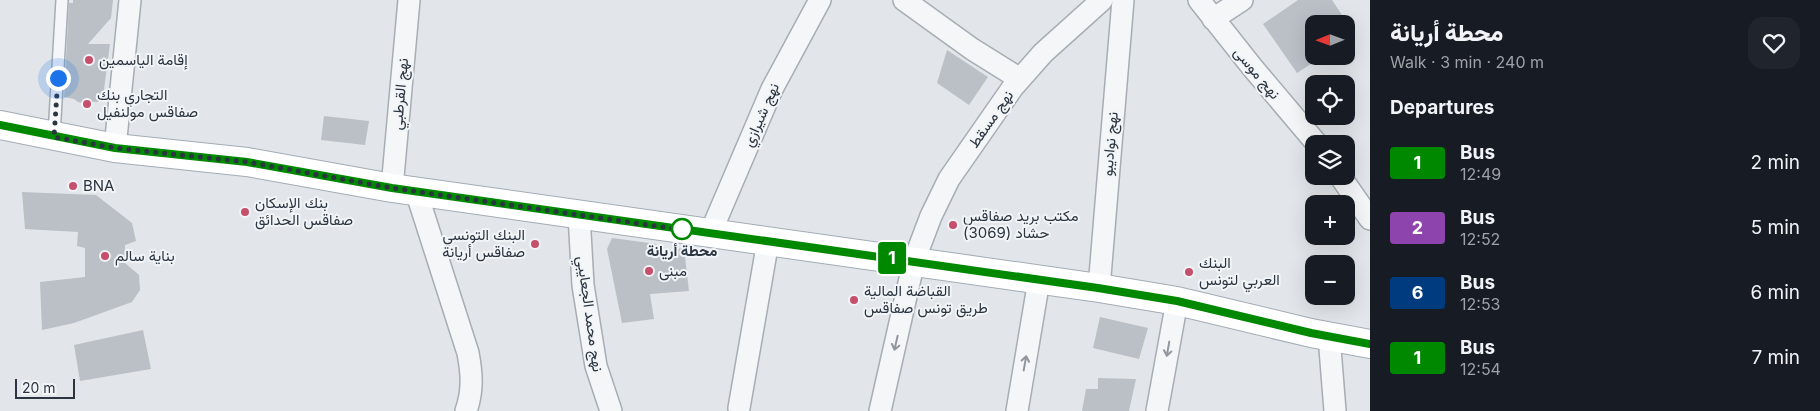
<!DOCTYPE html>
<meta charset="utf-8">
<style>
body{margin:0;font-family:Inter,Vazirmatn,sans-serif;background:#20242c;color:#f1f3f6;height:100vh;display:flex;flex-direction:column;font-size:19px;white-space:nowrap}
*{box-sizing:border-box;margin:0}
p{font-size:16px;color:#9ea1a6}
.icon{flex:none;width:28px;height:28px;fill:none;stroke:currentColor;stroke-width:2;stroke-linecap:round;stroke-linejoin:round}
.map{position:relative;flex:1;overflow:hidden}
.drawer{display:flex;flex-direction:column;background:#171b24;width:450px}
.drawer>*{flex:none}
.badge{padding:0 10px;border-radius:4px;font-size:18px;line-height:32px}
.needle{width:32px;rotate:269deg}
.tools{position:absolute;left:1305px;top:15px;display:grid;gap:10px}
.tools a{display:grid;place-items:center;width:50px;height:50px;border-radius:10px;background:#171b24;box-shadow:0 5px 20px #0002;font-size:25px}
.scale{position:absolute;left:15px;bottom:12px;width:60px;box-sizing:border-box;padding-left:5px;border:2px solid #2b3541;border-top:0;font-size:14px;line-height:18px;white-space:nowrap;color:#2b3541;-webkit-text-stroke:4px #f2f5f7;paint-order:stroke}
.you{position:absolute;width:25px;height:25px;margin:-12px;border:4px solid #fff;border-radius:50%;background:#1a73e8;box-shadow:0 0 0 8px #1a73e833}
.map>.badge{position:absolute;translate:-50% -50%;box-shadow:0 0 0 2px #fff}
h2{padding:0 20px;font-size:19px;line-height:45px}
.round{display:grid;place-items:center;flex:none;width:52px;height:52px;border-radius:15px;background:#20242c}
.overview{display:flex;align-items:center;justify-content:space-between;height:85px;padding:0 20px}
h1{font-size:24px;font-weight:800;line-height:38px}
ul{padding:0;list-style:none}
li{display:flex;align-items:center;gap:15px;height:65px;padding:0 20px}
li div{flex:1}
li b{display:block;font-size:19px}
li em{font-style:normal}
li .badge{min-width:55px;font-weight:700;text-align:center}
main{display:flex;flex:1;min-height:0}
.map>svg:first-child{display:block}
</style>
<main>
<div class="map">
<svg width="1370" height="411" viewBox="0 0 1370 411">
<rect width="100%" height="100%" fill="#e2e6ea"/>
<path fill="#bac0c6" d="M73 0H113L111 18 88 44H110L103 97 98 102H89L86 104 78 102 74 99 64 97 69 3H73Z
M1298 0H1332L1348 24H1314V62L1297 73 1263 24Z
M947 50 988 77 969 105 937 83Z
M324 116 369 121 365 145 321 140Z
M22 192 96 195 132 223 136 241 125 245V263L139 275 140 290 132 302 74 323 42 330 40 282 85 277V248L77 246 78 232 25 229Z
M612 238 657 244V252L684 248 689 291 650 294 654 319 622 323 607 249Z
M1100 317 1148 328 1139 359 1093 348Z
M143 330 151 369 80 381 74 345Z
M1098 378 1136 379 1129 411H1082L1086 389H1098Z"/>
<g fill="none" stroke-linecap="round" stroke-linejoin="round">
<defs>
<path id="lane" d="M54 135 62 0"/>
<path id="street" d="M904 0 972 49 1020 79
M1199 0 1252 67 1317 144
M1213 19 1242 0
M115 148 130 0
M1340 176 1370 219
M392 188 409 0
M416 191 468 353C472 374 473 391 466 411
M579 215 583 285 596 366 611 411
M710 234 772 89 820 0
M1099 288 1123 0
M1329 336 1335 411
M739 408 768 241
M880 411 914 261 931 216 949 179 1013 87 1043 53 1102 0
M1017 411 1039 280
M1157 411 1177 301"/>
<path id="primary" d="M0 125 115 148 247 162 392 188 1099 288 1177 301 1311 333 1370 344"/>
</defs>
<use href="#lane" stroke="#a7adb4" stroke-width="14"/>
<use href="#street" stroke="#a7adb4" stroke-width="24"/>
<use href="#primary" stroke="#a2acb5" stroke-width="30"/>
<use href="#lane" stroke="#f5f6f8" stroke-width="11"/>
<use href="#street" stroke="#f5f6f8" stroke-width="21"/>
<use href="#primary" stroke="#fff" stroke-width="28"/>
</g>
<defs><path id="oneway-shaft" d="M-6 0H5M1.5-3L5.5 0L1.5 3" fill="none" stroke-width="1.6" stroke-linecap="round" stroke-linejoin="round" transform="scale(1.25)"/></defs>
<g stroke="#90969c">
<use href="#oneway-shaft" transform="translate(896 343) rotate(103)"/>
<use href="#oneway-shaft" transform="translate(1168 349) rotate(100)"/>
<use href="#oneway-shaft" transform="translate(1025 363) rotate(-80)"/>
</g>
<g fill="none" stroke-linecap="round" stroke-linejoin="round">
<defs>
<path id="line" d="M0 125 115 148 247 162 392 188 1098 288 1177 301 1311 333 1370 344"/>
</defs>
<use href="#line" stroke="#fff" stroke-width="11"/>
<use href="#line" stroke="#080" stroke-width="8"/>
<path stroke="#2b3541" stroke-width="5" stroke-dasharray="0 9" d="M58 78 54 137 115 148 247 162 392 188 691 231 682 229"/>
</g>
<g fill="#c74f6e" stroke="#f2f5f7" stroke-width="2">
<circle cx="89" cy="60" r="5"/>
<circle cx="87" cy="104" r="5"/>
<circle cx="73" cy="186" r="5"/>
<circle cx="245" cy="212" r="5"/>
<circle cx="953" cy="225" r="5"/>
<circle cx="535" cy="244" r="5"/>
<circle cx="105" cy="256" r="5"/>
<circle cx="649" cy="271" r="5"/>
<circle cx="1189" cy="272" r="5"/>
<circle cx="854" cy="300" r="5"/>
</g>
<circle fill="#fff" stroke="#080" stroke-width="2.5" cx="682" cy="229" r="10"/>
<g text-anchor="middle" stroke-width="4" stroke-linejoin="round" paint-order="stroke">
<g font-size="15" fill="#2b3541" stroke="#f2f5f7" text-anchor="start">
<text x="99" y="65">إقامة الياسمين</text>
<text x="97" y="100">التجاري بنك<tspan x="97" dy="17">صفاقس مولنفيل</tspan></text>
<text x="83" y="191">BNA</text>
<text x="255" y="208">بنك الإسكان<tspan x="255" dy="17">صفاقس الحدائق</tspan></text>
<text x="963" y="221">مكتب بريد صفاقس<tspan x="963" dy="17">حشاد (3069)</tspan></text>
<text x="525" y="240" text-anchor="end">البنك التونسي<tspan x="525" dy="17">صفاقس أريانة</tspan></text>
<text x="115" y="261">بناية سالم</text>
<text x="1199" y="268">البنك<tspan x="1199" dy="17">العربي لتونس</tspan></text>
<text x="659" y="276">مبنى</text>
<text x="864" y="296">القباضة المالية<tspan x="864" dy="17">طريق تونس صفاقس</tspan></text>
</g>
<g font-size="15" fill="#2b3541" stroke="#f2f5f7">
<text transform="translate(1257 73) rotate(50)" y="5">نهج موسى</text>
<text transform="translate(400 94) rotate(-85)" y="5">نهج القرطبي</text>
<text transform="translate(761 115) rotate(-66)" y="5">نهج شيرازي</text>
<text transform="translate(991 119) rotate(-55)" y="5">نهج مسقط</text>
<text transform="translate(1110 144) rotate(-85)" y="5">نهج نواديبو</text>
<text transform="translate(590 314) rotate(82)" y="5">نهج محمد الجعايبي</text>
</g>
<g font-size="15" font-weight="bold" fill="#2b3541" stroke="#f2f5f7">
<text x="682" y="256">محطة أريانة</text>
</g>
</g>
</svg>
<div class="tools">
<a><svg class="needle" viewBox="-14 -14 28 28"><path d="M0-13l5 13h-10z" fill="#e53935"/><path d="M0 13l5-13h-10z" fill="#9ea1a6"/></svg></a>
<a><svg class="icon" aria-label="locate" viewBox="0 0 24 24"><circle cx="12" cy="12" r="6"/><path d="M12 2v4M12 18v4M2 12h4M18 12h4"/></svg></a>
<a><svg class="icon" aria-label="layers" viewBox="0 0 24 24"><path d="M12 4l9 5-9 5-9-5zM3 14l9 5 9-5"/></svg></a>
<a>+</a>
<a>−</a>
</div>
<div class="scale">20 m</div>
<div class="you" style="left:58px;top:78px"></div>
<b class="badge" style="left:892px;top:258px;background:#080;color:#fff">1</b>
</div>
<section class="drawer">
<div class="overview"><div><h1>محطة أريانة</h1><p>Walk · 3 min · 240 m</p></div><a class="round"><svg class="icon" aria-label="heart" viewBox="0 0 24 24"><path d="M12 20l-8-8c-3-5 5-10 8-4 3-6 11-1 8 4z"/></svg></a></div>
<h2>Departures</h2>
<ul>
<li><span class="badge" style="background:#080;color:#fff">1</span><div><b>Bus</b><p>12:49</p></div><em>2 min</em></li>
<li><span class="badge" style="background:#8e44ad;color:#fff">2</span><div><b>Bus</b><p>12:52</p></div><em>5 min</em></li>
<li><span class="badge" style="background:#003b80;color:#fff">6</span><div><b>Bus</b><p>12:53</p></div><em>6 min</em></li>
<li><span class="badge" style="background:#080;color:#fff">1</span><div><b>Bus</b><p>12:54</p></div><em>7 min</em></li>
</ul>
</section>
</main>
